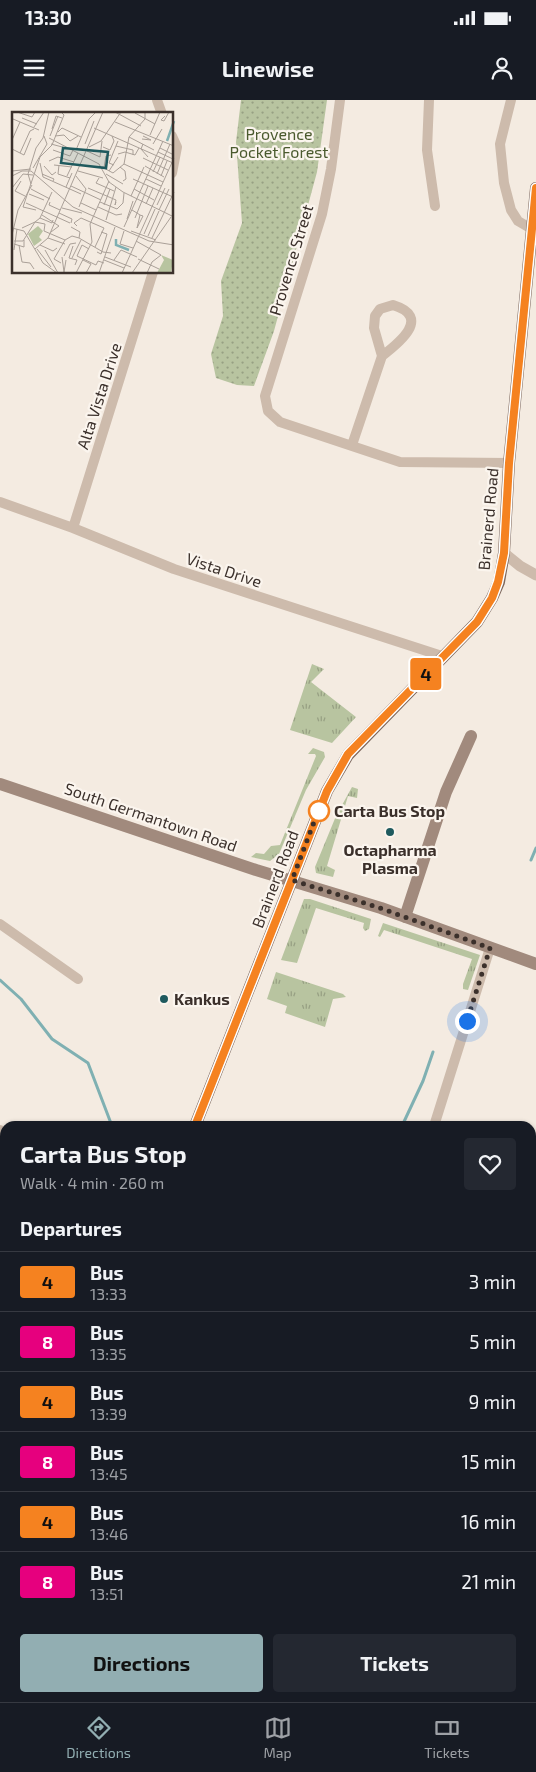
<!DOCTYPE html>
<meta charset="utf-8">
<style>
body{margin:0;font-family:"Exo 2",sans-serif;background:#242831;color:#f1f3f6;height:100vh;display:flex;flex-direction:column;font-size:19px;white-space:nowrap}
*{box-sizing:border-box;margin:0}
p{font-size:16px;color:#9ea1a6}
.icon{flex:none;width:28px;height:28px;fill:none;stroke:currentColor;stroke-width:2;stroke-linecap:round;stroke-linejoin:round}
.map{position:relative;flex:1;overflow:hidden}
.drawer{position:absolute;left:0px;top:1021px;width:536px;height:581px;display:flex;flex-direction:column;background:#171b24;border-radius:15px 15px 0 0;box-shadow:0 1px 4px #0004}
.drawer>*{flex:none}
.badge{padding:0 10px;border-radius:4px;font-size:18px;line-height:32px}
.you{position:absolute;width:25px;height:25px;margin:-12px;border:4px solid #fff;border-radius:50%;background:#1a73e8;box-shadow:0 0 0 8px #1a73e833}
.map>.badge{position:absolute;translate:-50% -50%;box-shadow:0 0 0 2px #fff}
h2{padding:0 20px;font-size:19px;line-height:45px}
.round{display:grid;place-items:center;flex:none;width:52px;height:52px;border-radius:5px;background:#242831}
.headline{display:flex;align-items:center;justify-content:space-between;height:85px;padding:0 20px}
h1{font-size:24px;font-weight:700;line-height:38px}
.cta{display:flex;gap:10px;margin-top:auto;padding:10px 20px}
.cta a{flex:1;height:58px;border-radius:5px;background:#92aeb2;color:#111;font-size:20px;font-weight:700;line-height:58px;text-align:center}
.cta a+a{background:#242831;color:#f1f3f6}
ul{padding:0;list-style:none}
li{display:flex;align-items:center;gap:15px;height:60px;padding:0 20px;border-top:1px solid #363941}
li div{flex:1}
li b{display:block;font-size:19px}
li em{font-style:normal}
li .badge{min-width:55px;font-weight:700;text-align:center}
.status{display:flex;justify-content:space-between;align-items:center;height:35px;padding:0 25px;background:#171b24;direction:ltr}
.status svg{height:14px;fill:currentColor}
header{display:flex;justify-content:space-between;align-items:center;height:65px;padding:0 20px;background:#171b24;font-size:22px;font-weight:700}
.tab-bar{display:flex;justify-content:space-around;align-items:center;height:70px;border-top:1px solid #363941;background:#171b24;font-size:14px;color:#9ea1a6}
.tab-bar a{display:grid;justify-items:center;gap:2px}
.tab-bar .active{color:#92aeb2}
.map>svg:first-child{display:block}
</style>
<div class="status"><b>13:30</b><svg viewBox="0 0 49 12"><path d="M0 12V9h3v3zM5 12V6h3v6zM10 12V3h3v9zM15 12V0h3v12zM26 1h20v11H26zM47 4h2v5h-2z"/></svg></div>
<header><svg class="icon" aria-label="menu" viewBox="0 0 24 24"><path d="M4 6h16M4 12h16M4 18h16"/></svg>Linewise<svg class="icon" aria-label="person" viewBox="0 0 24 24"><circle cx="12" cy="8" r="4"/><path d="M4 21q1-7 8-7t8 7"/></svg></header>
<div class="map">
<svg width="536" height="1602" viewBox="0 0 536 1602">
<defs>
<pattern id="grass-tufts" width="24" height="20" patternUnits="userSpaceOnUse" patternTransform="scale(1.25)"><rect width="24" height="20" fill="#b8c4a0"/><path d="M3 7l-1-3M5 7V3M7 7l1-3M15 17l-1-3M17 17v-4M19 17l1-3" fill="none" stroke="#97a083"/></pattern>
<pattern id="park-dots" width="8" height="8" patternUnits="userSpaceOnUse" patternTransform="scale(1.25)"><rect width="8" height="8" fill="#b8c4a0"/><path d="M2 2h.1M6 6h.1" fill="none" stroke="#97a083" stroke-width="1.8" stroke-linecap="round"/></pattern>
</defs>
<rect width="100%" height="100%" fill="#f4ebe1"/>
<path fill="url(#grass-tufts)" d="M312 564 324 569 311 582 356 617 332 643 290 630Z
M313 648 324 652 325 657 306 690 279 754 270 761 251 757 256 753 264 754 271 746 280 745 316 656 315 654H308Z
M352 687 358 689 357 698 348 696 327 766 335 770 333 777 316 773 315 767 336 716Z
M304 799H310L371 819 369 829 365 831 363 828 364 823 316 808 297 863 281 860Z
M383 823 480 855 468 890 463 889V884L472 859 384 830 380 837 378 836Z
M276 872 343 894 346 897 333 899 325 927 285 913 287 906 267 899Z"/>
<path fill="url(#park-dots)" d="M241 0H327L317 72 274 231 254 286 237 285 216 278 211 254 223 216 221 181 242 123 236 42Z"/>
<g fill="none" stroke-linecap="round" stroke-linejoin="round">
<path stroke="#7fb0b2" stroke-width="3" d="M531 760 536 748
M0 880 21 899 52 939 88 963 112 1026
M402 1026 423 981 433 952
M0 1311 4 1305"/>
<path stroke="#cdbbac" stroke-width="10" d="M157 0 162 14
M340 0 331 69 322 114 265 296 268 311 280 322 400 362 509 363
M429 0 427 50 435 106
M511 0 500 44 504 83 511 110 518 121 530 128
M172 36 177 47 172 73
M352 345 382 256 374 228 375 216 380 209 393 205C432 217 399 243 382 256
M0 402 73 428 174 469 442 556
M73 428 153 172
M0 824 78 879
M434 1026 490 848
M0 1030 5 1033
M531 1399 536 1400
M0 1525 5 1527
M425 1598V1602"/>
<path stroke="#cdbbac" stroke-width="11" d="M504 453 520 466 536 475"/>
<path stroke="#a18a7d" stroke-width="12" d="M0 684 256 770 381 808 536 864
M405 817 446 692 471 636"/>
<path stroke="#7d675c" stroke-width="12" d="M195 1026 327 691 348 655 477 522 492 498 499 482 504 453 509 363 536 88
M0 1447 5 1442"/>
</g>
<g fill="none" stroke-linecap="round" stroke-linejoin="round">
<defs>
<path id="line" d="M195 1026 327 691 348 654 477 522 492 498 498 482 504 453 509 363 536 88"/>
</defs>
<use href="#line" stroke="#fff" stroke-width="11"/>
<use href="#line" stroke="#f58220" stroke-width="8"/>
<path stroke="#3b302b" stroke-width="5" stroke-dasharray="0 9" d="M319 711V709L292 780 380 808 490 848 467 921"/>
</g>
<circle fill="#fff" stroke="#f58220" stroke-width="2.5" cx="319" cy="711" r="10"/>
<g fill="#1f5a5e" stroke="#fbf5ee" stroke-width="2">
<circle cx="390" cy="732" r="5"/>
<circle cx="164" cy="899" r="5"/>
</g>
<g text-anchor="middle" stroke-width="4.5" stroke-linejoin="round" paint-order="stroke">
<g font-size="16" fill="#4a5a2e" stroke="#fbf5ee">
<text x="279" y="40">Provence<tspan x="279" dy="18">Pocket Forest</tspan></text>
</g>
<g font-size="16" fill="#3b302b" stroke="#fbf5ee">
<text transform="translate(291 160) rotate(-73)" y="6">Provence Street</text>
<text transform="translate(99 296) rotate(-72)" y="6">Alta Vista Drive</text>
<text transform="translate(488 419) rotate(-85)" y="6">Brainerd Road</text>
<text transform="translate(224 470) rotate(18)" y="6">Vista Drive</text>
<text transform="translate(151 717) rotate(19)" y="6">South Germantown Road</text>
<text transform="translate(275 779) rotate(-69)" y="6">Brainerd Road</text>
</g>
<g font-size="16" font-weight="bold" fill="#3b302b" stroke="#fbf5ee" text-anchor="start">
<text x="334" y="717">Carta Bus Stop</text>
</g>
<g font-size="16" font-weight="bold" fill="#3b302b" stroke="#fbf5ee">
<text x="390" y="756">Octapharma<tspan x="390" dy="18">Plasma</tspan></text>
<text x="174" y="905" text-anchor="start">Kankus</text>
</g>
</g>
<g transform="translate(12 12)">
<rect width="161" height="161" fill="#f4ebe1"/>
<path d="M149 143 161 148 159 161H145L152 148Z" fill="#b8c4a0"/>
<path d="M26 114 31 119 27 125 30 128 22 134 16 122Z" fill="#b8c4a0"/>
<path fill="none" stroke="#7fb0b2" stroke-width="2.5" d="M155 29 162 9M104 127V133L117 138"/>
<path fill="none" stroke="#aaa098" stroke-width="1" d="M5 0 20 5 23 0M103 0 129 14M123 1 143 12M153 4 149 8 152 9 157 0M10 6 25 12M1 7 27 18M103 10 162 34M22 15 32 0M82 16 161 51M40 17 44 4 50 6M46 20 50 16 69 25M138 23 148 0M38 24 46 4M43 24 52 23 58 29 66 24M117 25 142 38M37 26 87 52 97 70 111 80 162 105M130 27 139 28 131 24M0 28 8 10M39 32 54 36M73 32 82 9M131 32 129 37 136 45M141 32 150 17M104 34 121 38V43M77 35 89 29 109 0M91 35 98 38 102 29 100 24M148 36 162 43M0 37 12 43 19 26M41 38 58 44 61 38M64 38 77 7 84 0M75 39 88 45 90 29M146 40 161 47M8 41 18 19 22 17M106 42 113 40 123 43 127 36M131 46 156 58M37 49 46 45 62 50M28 51 31 65 69 82M112 52 151 70M42 53 60 55M47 53 46 62 58 66M102 53 97 51 106 29M32 54 40 63 44 60M133 54 152 65M90 55 101 61 112 52 117 25 133 7V0M108 55 113 59 114 67 111 69M21 56 35 32 32 24M92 56 94 44 99 43M0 59 19 57M66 59 91 66M97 59 106 45M141 60 148 45M30 62 42 67 41 69M94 62 111 72M145 62 158 32M0 64 10 59H19L61 95 137 129 162 133M55 64 66 41M64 64 74 77 67 95M149 64 155 49M87 66 84 71 102 79M121 67 161 85M134 67 149 74M9 69 3 79 13 84M19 72 16 62 24 36 31 26 37 0M59 74 89 88M54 75 60 61M0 76 11 62 21 63M76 76 104 88 103 93 104 90M19 77 38 87M122 77 142 88M17 82 32 88M119 84 132 55M38 90 37 93 48 98M88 90 105 97M14 91 58 111M69 91 84 98M134 92 141 76M92 93 98 77M145 93 153 76M86 95 104 103 110 102M50 96 70 101M105 97 111 91 112 81M24 98 11 95 28 45 40 33 52 3 49 0M120 98 125 101 128 103 131 104 125 116 128 103M147 98 157 77M47 101 60 107 59 111M30 103 47 114 39 120M28 106 40 111 41 108M123 106 136 74M115 107 121 89M94 108 104 75M65 114 62 111 69 106 92 116 83 135M59 115 68 120 67 126M112 115 151 29M0 116 12 119 31 151 45 161M10 116 23 110 33 112 32 119 53 128 60 124 67 126 91 140 99 141M112 119 108 132 121 136M119 119 144 128M132 122 143 97M0 123 6 98 20 73M136 124 147 99M36 126 53 132M140 126 162 80M2 129H11L23 110 28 106 40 80M124 129 149 143 140 150 135 161M2 132 12 135V128M7 133 10 150M28 133 41 139 45 136M61 134 57 146 65 148 63 153M23 137 36 126 91 0M25 137 39 155M77 137 70 133 65 144 84 153 86 149 92 151M2 138 5 117M33 138 46 161M85 140 89 142 95 122 89 120M52 144 58 132 64 131M50 145 52 160 54 148M93 145 119 155M60 146 69 128M126 147 147 157M71 148 79 152 74 161M92 148 112 156M102 148 109 138 125 145M10 150 18 151 22 157M49 151 42 147 53 128M64 161 80 130 78 112 97 69M87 161 103 115M110 161 162 46M120 161 159 105"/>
<path fill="#1f5a5e" fill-opacity="0.15" stroke="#1f5a5e" stroke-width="2.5" d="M51 36 96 40 94 56 49 51Z"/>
<rect width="161" height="161" fill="none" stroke="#3b302b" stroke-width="2.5"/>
</g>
</svg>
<div class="you" style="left:467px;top:921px"></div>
<b class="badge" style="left:426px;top:574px;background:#f58220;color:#111">4</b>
<section class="drawer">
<div class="headline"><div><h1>Carta Bus Stop</h1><p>Walk · 4 min · 260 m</p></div><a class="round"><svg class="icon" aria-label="heart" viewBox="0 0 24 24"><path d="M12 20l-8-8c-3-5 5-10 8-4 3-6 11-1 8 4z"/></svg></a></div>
<h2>Departures</h2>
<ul>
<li><span class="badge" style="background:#f58220;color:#111">4</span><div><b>Bus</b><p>13:33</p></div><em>3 min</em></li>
<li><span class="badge" style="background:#e6007e;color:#fff">8</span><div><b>Bus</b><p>13:35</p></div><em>5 min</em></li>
<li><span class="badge" style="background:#f58220;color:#111">4</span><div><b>Bus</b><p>13:39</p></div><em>9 min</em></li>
<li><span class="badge" style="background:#e6007e;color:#fff">8</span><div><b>Bus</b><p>13:45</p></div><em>15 min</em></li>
<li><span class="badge" style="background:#f58220;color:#111">4</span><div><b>Bus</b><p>13:46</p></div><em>16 min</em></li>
<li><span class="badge" style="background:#e6007e;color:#fff">8</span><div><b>Bus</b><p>13:51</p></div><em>21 min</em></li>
</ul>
<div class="cta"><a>Directions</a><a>Tickets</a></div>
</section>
</div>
<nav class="tab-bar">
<a class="active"><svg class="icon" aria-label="directions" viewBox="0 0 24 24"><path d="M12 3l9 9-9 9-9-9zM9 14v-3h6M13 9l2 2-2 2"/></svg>Directions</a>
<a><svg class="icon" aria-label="map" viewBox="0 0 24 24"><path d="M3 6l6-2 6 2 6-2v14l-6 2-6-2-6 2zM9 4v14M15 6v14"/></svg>Map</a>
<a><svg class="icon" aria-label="tickets" viewBox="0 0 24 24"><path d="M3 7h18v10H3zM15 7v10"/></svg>Tickets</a>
</nav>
